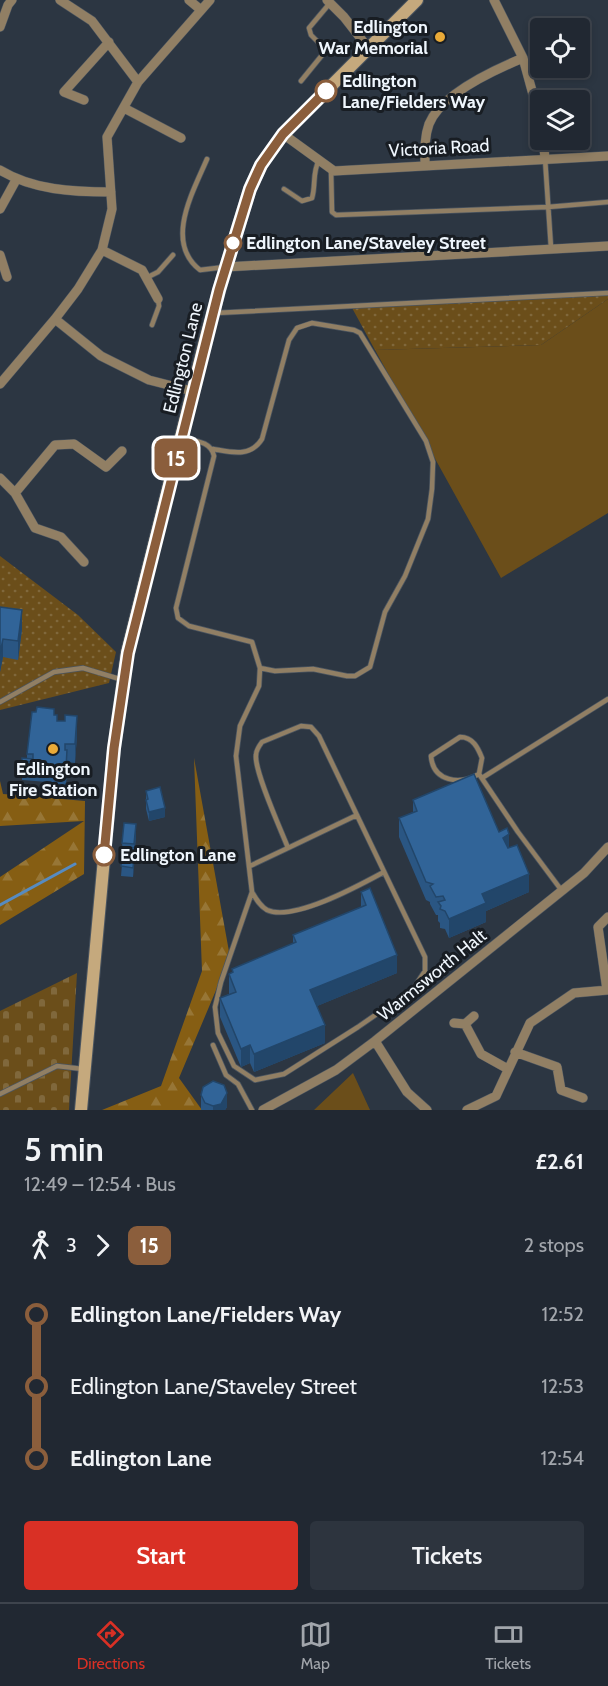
<!DOCTYPE html>
<meta charset="utf-8">
<style>
body{margin:0;font-family:Cabin,sans-serif;background:#2d343e;color:#f1f3f6;height:100vh;display:flex;flex-direction:column;font-size:22px;white-space:nowrap}
*{box-sizing:border-box;margin:0}
p{font-size:20px;color:#a2a6ac}
.icon{flex:none;width:33px;height:33px;fill:none;stroke:currentColor;stroke-width:2;stroke-linecap:round;stroke-linejoin:round}
.map{position:relative;height:1110px;overflow:hidden}
.side{display:flex;flex-direction:column;background:#212832;flex:1}
.side>*{flex:none}
.badge{padding:0 12px;border-radius:9px;font-size:21px;line-height:39px}
.buttons{position:absolute;left:530px;top:18px;display:grid;gap:12px}
.buttons a{display:grid;place-items:center;width:60px;height:60px;border-radius:6px;background:#212832;box-shadow:0 3px 9px #0003,0 0 0 2px #3e444d;font-size:30px}
.map>.badge{position:absolute;translate:-50% -50%;box-shadow:0 0 0 3px #fff}
.legs{display:flex;align-items:center;gap:9px;height:66px;padding:0 24px;font-size:20px}
.legs p{margin-inline-start:auto}
.head{display:flex;align-items:center;justify-content:space-between;height:102px;padding:0 24px}
h1{font-size:33px;font-weight:600;line-height:45px}
.cta{display:flex;gap:12px;margin-top:auto;padding:12px 24px}
.cta a{flex:1;height:69px;border-radius:6px;background:#d93025;color:#fff;font-size:24px;font-weight:600;line-height:69px;text-align:center}
.cta a+a{background:#2d343e;color:#f1f3f6}
ul{padding:0 24px;list-style:none}
li{display:flex;align-items:center;gap:21px;height:72px;font-size:22px}
li i{display:grid;place-items:center;width:9px;height:100%;margin:0 8px;background:currentColor}
li i::after{content:'';width:15px;height:15px;margin:-8px;border:4px solid;border-radius:50%;background:#212832}
li p{margin-inline-start:auto}
li:first-child i{background:linear-gradient(#0000 50%,currentColor 0)}
li:last-child i{background:linear-gradient(currentColor 50%,#0000 0)}
.tabs{display:flex;justify-content:space-around;align-items:center;height:84px;border-top:2px solid #3e444d;background:#212832;font-size:16px;color:#a2a6ac}
.tabs a{display:grid;justify-items:center;gap:3px}
.tabs .selected{color:#d93025}
.map>svg:first-child{display:block}
</style>
<div class="map">
<svg width="608" height="1110" viewBox="0 0 608 1110">
<defs>
<pattern id="grass-dots" width="8" height="8" patternUnits="userSpaceOnUse" patternTransform="scale(1.5)"><rect width="8" height="8" fill="#6b4e1a"/><path d="M2 2h.1M6 6h.1" fill="none" stroke="#80683c" stroke-width="1.8" stroke-linecap="round"/></pattern>
<pattern id="forest-firs" width="22" height="20" patternUnits="userSpaceOnUse" patternTransform="scale(1.5)"><rect width="22" height="20" fill="#865e13"/><path d="M5 1l3.5 6h-7zM16 11l3.5 6h-7z" fill="#977636"/></pattern>
<pattern id="cemetery-stones" width="16" height="16" patternUnits="userSpaceOnUse" patternTransform="scale(1.5)"><rect width="16" height="16" fill="#6b4e1a"/><path d="M2 7V4a2 2 0 0 1 4 0v3zM10 15v-3a2 2 0 0 1 4 0v3z" fill="#80683c"/></pattern>
</defs>
<rect width="100%" height="100%" fill="#2c3642"/>
<path fill="url(#grass-dots)" d="M608 295V299L541 345 375 350 351 306Z
M0 556 78 615 116 652 109 683 0 710Z"/>
<path fill="url(#forest-firs)" d="M194 758 230 957 179 1078 202 1110H102L161 1086 202 971Z
M0 781 3 794 85 801 84 874 0 925V877L84 821 0 826Z"/>
<path fill="url(#cemetery-stones)" d="M77 973 69 1110H0V1011Z"/>
<path fill="#6b4e1a" d="M608 299V513L501 578 375 350 541 345Z
M353 1073 370 1110H314Z"/>
<g fill="none" stroke-linecap="round" stroke-linejoin="round">
<path stroke="#568bc1" stroke-width="3" d="M0 905 75 864"/>
<defs>
<path id="lane" d="M301 81 323 54 325 49 311 35 309 28 330 3
M545 158 551 248
M207 159C193 192 164 242 200 270L225 267
M331 169 332 212 336 215 548 207 608 202
M284 189 302 201 312 198C316 185 312 173 319 160
M146 278 158 272 173 255
M215 313 608 293
M152 325 159 306 158 299
M182 438C195 441 211 441 214 456L176 608 178 618 189 626 252 642 260 668 259 686 240 726 236 756 252 892 221 982 215 1007 218 1033 234 1066 255 1080 284 1074 358 1027 413 989 425 971V957L319 736 311 727 301 726 262 742C259 746 256 750 256 755 254 771 281 830 288 848L250 866
M213 449C231 452 250 458 262 439L289 340 297 328 312 323 354 330 360 333 426 441 433 462 432 489 428 519 405 576 385 612 370 667 355 676H347L313 669 275 671 260 668
M0 702 54 672 83 668 123 680
M479 774C460 785 433 782 431 756L460 737C473 737 478 748 482 758L479 774 518 832 562 891
M482 778 608 699
M288 848 357 815
M252 892C256 899 260 906 267 910 293 922 360 885 384 872
M213 1045 226 1075 238 1084 252 1110
M0 1094 57 1066 83 1069"/>
<path id="street" d="M60 0 92 21 138 82
M189 0 201 10
M327 0 344 17 369 49
M494 0 523 58 540 120
M0 27 8 5 12 0
M84 100 64 92 109 42
M124 108 181 138
M283 134 334 171 608 156
M543 140 545 158
M425 166C425 152 424 138 429 124 441 94 494 70 523 58
M0 170C33 190 73 192 111 192
M0 209 16 180
M102 250 142 270 158 299
M0 255 7 277
M226 267 608 246
M55 319 101 356 149 380 192 391
M0 384 55 319 78 289 102 250 112 209 107 137 138 82 210 0
M0 478 15 493 35 528 61 537 84 562
M15 493 55 445 74 444 106 467 122 451
M607 990 598 927 608 917
M454 1023 465 1024 481 1054 508 1069
M465 1024 474 1016
M375 1041 407 1092 427 1110
M515 1052 557 1067 561 1090 583 1098
M263 1110 336 1070 375 1041 584 873 608 847
M467 1110 496 1096 530 1023 574 993 608 990"/>
<path id="secondary" d="M81 1110 114 749 127 653 206 337 226 267 250 189 261 165 283 134 417 0"/>
</defs>
<use href="#lane" stroke="#4b5560" stroke-width="6"/>
<use href="#street" stroke="#4b5560" stroke-width="10"/>
<use href="#secondary" stroke="#4b5560" stroke-width="14"/>
<use href="#lane" stroke="#917f64" stroke-width="4.5"/>
<use href="#street" stroke="#917f64" stroke-width="9"/>
<use href="#secondary" stroke="#c5a97d" stroke-width="12"/>
</g>
<path fill="#2a5683" d="M0 607 22 629 18 660 3 657 0 672Z
M54 715 57 721 77 735 75 763 67 762 66 787 47 785V782L22 780V758L27 759V754Z
M146 791 165 817 149 821 146 809Z
M413 800 499 832 509 848 529 892 486 911V922L449 938 445 929 440 928V923L438 921V915H436L430 904V902L426 900 399 837V818L413 812Z
M136 834 133 877 121 876 123 852 122 843Z
M361 892 397 973 317 1006 325 1043 254 1072 250 1063 241 1067 220 1017V998L229 994V974L232 973V969L293 944V935L361 908Z
M201 1095 227 1107 225 1110H201Z"/>
<path fill="#22466a" d="M22 610V629L18 660V641Z
M3 639V657L0 672V653Z
M77 716V735L75 763V744Z
M67 750V768L66 787V768Z
M165 808V817L149 821V812Z
M136 824V834L134 853V844Z
M509 834V852L503 838Z
M135 848V857L133 877V868Z
M529 874V892L486 911V922L449 938V919L482 894Z
M397 955V973L310 1009V990Z
M325 1025V1043L254 1072V1054Z
M250 1045V1063L241 1067V1049Z
M227 1093V1107L225 1110H213V1106Z"/>
<path fill="#316498" stroke="#22466a" stroke-width="1.5" d="M0 607 22 610 18 641 3 639 0 653Z
M37 707 54 709V715H57V721H65V715L77 716 75 744H65V750H67L66 768 47 767V763L22 761V758L33 759V754H27L32 712H36Z
M474 774 499 832 507 828 509 834 503 838 508 848 517 845 529 874 482 894 486 903 449 919 445 911 440 909 441 906 438 902 445 900 443 896 436 897 430 886 433 884 426 882 399 818 417 811 413 800Z
M160 787 165 808 149 812 146 800 148 799 146 791Z
M124 823 136 824 134 844 122 843Z
M124 847 135 848 133 868 121 866Z
M370 888 397 955 310 990 325 1025 254 1054 250 1045 241 1049 220 998 236 992 229 974 233 972 232 969 296 942 293 935 366 905 361 892Z
M213 1081 224 1085 227 1093 221 1104 213 1106 205 1103 201 1095 203 1087Z"/>
<g fill="none" stroke-linecap="round" stroke-linejoin="round">
<defs>
<path id="line-1" d="M104 855 114 748 128 653 219 290 250 189 261 165 283 134 326 91"/>
</defs>
<use href="#line-1" stroke="#fff" stroke-width="14"/>
<use href="#line-1" stroke="#8b5e3c" stroke-width="9"/>
</g>
<g fill="#e9aa38" stroke="#181d23" stroke-width="2">
<circle cx="440" cy="37" r="6"/>
<circle cx="53" cy="749" r="6"/>
</g>
<g fill="#fff" stroke="#8b5e3c" stroke-width="3">
<circle cx="326" cy="91" r="10"/>
<circle cx="233" cy="243" r="8"/>
<circle cx="104" cy="855" r="10"/>
</g>
<g text-anchor="middle" stroke-width="6" stroke-linejoin="round" paint-order="stroke">
<g font-size="18" font-weight="bold" fill="#eff6fd" stroke="#181d23" text-anchor="end">
<text x="428" y="33">Edlington<tspan x="428" dy="21">War Memorial</tspan></text>
<text x="53" y="775" text-anchor="middle">Edlington<tspan x="53" dy="21">Fire Station</tspan></text>
</g>
<g font-size="18" font-weight="bold" fill="#eff6fd" stroke="#181d23" text-anchor="start">
<text x="342" y="87">Edlington<tspan x="342" dy="21">Lane/Fielders Way</tspan></text>
<text x="246" y="249">Edlington Lane/Staveley Street</text>
<text x="120" y="861">Edlington Lane</text>
</g>
<g font-size="18" fill="#eff6fd" stroke="#181d23">
<text transform="translate(439 148) rotate(-3)" y="6">Victoria Road</text>
<text transform="translate(183 358) rotate(-76)" y="6">Edlington Lane</text>
<text transform="translate(432 975) rotate(-39)" y="6">Warmsworth Halt</text>
</g>
</g>
</svg>
<div class="buttons">
<a><svg class="icon" aria-label="locate" viewBox="0 0 24 24"><circle cx="12" cy="12" r="6"/><path d="M12 2v4M12 18v4M2 12h4M18 12h4"/></svg></a>
<a><svg class="icon" aria-label="layers" viewBox="0 0 24 24"><path d="M12 4l9 5-9 5-9-5zM3 14l9 5 9-5"/></svg></a>
</div>
<b class="badge" style="left:176px;top:458px;background:#8b5e3c;color:#fff">15</b>
</div>
<section class="side">
<div class="head"><div><h1>5 min</h1><p>12:49 – 12:54 · Bus</p></div><b>£2.61</b></div>
<div class="legs"><svg class="icon" aria-label="walk" viewBox="0 0 24 24"><circle cx="13" cy="4" r="2"/><path d="M13 8l-2 6 4 7M11 14l-3 7M7 12l3-4h3l4 4"/></svg>3<svg class="icon" aria-label="forward" viewBox="0 0 24 24"><path d="M9 5l7 7-7 7"/></svg><b class="badge" style="background:#8b5e3c;color:#fff">15</b><p>2 stops</p></div>
<ul>
<li><i style="color:#8b5e3c"></i><b>Edlington Lane/Fielders Way</b><p>12:52</p></li>
<li><i style="color:#8b5e3c"></i><span>Edlington Lane/Staveley Street</span><p>12:53</p></li>
<li><i style="color:#8b5e3c"></i><b>Edlington Lane</b><p>12:54</p></li>
</ul>
<div class="cta"><a>Start</a><a>Tickets</a></div>
</section>
<nav class="tabs">
<a class="selected"><svg class="icon" aria-label="directions" viewBox="0 0 24 24"><path d="M12 3l9 9-9 9-9-9zM9 14v-3h6M13 9l2 2-2 2"/></svg>Directions</a>
<a><svg class="icon" aria-label="map" viewBox="0 0 24 24"><path d="M3 6l6-2 6 2 6-2v14l-6 2-6-2-6 2zM9 4v14M15 6v14"/></svg>Map</a>
<a><svg class="icon" aria-label="tickets" viewBox="0 0 24 24"><path d="M3 7h18v10H3zM15 7v10"/></svg>Tickets</a>
</nav>
